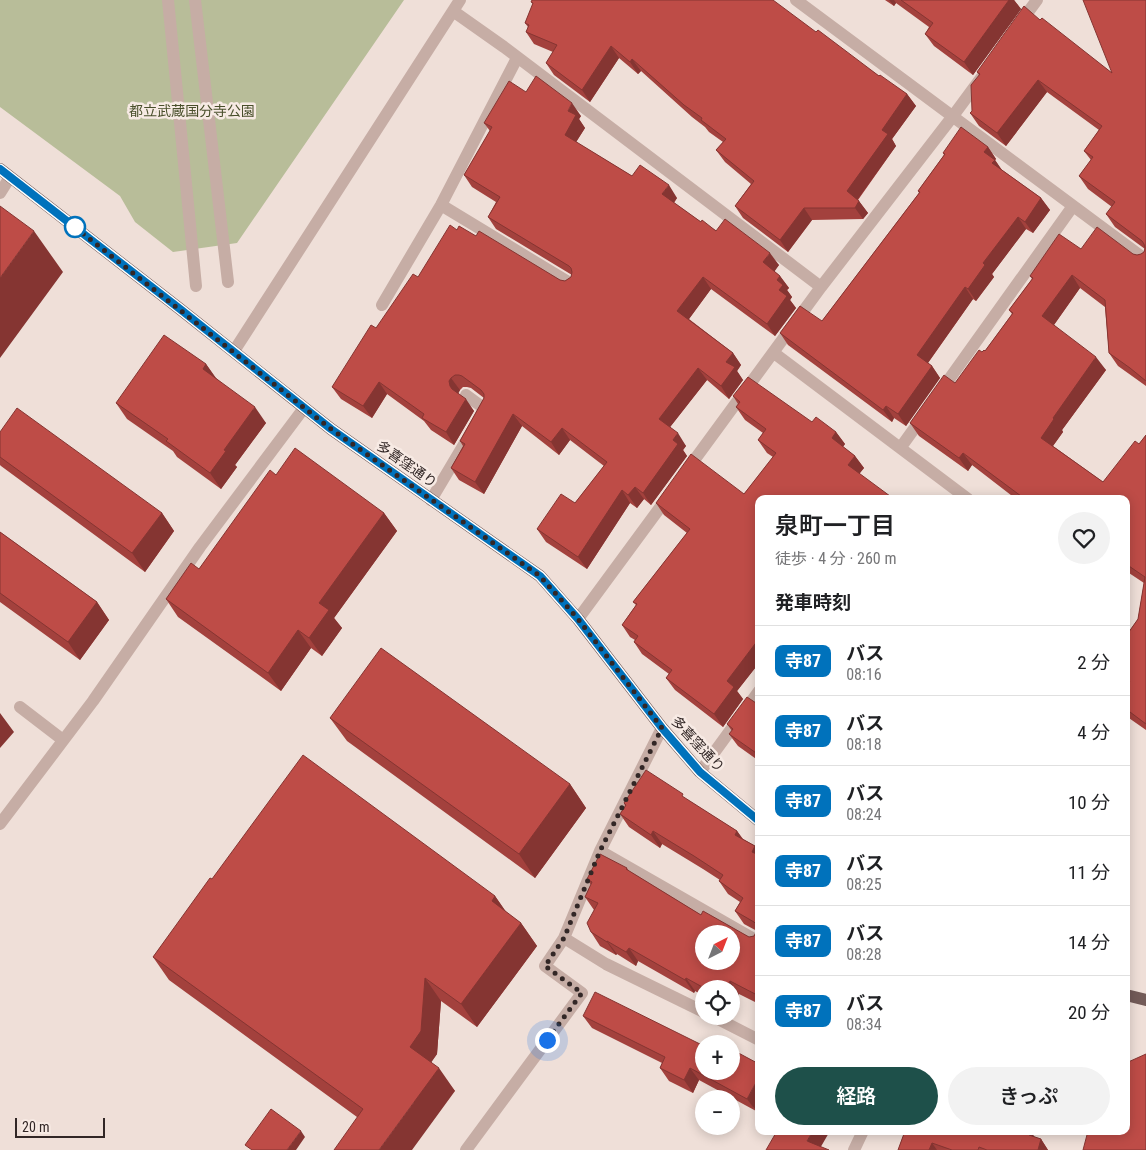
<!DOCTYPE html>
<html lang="ja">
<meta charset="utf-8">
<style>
body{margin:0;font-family:"Roboto Condensed","Noto Sans JP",sans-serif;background:#f2f2f2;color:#202124;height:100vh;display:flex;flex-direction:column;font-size:19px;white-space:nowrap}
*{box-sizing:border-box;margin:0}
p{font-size:16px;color:#757577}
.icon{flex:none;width:28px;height:28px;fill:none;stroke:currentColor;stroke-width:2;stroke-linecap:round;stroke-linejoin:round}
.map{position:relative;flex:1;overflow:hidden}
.sheet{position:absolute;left:755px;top:495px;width:375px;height:640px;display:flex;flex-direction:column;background:#fff;border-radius:10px;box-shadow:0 2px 12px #0003}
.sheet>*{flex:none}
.badge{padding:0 10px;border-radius:8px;font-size:18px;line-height:32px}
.needle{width:32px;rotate:42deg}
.buttons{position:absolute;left:695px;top:925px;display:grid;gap:10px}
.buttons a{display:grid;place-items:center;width:45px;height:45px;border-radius:50%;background:#fff;box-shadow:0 2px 12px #0003;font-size:25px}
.scale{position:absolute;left:15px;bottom:12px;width:90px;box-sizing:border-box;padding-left:5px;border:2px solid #322726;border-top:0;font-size:14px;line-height:18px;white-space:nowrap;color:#322726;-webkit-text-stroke:4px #f7eae4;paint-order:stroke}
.you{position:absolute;width:25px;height:25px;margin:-12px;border:4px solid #fff;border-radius:50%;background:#1a73e8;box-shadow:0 0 0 8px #1a73e833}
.map>.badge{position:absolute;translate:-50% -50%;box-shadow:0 0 0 2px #fff}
h2{padding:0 20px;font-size:19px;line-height:45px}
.round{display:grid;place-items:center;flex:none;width:52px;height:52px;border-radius:26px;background:#f2f2f2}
.head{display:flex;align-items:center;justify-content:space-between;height:85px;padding:0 20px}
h1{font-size:24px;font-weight:600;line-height:38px}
.action{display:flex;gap:10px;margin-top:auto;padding:10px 20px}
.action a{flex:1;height:58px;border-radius:30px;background:#1e504a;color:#fff;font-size:20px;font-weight:600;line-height:58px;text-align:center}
.action a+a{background:#f2f2f2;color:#202124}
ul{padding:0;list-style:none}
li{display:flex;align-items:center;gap:15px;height:70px;padding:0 20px;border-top:1px solid #e0e0e0}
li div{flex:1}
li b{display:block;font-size:19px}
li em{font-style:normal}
li .badge{min-width:55px;font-weight:700;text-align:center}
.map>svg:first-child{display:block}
</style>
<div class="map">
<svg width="1146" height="1150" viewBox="0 0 1146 1150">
<rect width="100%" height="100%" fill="#efdfd8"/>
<path fill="#b8bd99" d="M0 0H404L237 243 173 252 135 222 120 196 0 107Z"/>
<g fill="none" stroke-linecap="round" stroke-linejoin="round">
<path stroke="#c6ada5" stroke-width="12" d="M168 0 196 286
M195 0 228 282
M796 0 1146 260
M453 11 504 47 821 287
M1020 23 1037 0
M0 193 10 177
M441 205 573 285
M382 305 441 205 517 58
M234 351 460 0
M774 353 968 499
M940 392 1073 206
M901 447 924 415
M687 470 821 287 953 116 981 78
M431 500 485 409 466 395
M578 619 670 494
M20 707 63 740
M662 728 600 851 564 938 606 964 704 1012
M700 772 759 691
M0 824 93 701 200 547 304 408
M600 851 759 942
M712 1016 759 1040
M466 1150 582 993 545 966 564 938
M854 1150 863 1131"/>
<path stroke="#735b58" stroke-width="12" d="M0 169 180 309 331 429 540 576 578 619 662 728 700 772 759 821
M1126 995 1146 1000"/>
</g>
<path fill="#a3413d" d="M885 0H1014L1021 9 973 75 934 46 925 34 929 27 896 3 894 6Z
M1146 0V386L1118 366 1109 353 1105 307 1080 288 1054 325 1106 370 1062 430 1063 432 1053 446 1103 482 1139 444 1146 435V730L1126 716V636L1138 619 1144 583 1126 571V499H1016L972 465 968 471 919 436 910 423 955 383 982 352 985 351 1012 314 1009 310 1032 279 1030 276 1081 249 1133 254 1137 255 1141 254 1144 252 1145 249 1115 227 1106 214 1112 207 1088 189 1079 176 1091 160 1084 151 1099 130 1047 92 1006 146 979 126 970 113 972 111 979 75 977 72 1040 20 1112 73Z
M531 2 816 32 879 76 907 94 916 106 892 139 896 146 858 200 868 213 863 219 812 220 788 252 743 218 735 206 751 184 725 162 716 150 723 142 709 132 705 127 692 117 641 71 638 74 619 58 590 102 554 75 546 63 553 52 534 44 526 32 528 27 525 23 533 4Z
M526 92 581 116 579 119 585 128 576 142 632 176 677 198 674 203 701 222 779 265 774 271 780 276 789 288 787 290 792 297 790 300 796 308 775 336 711 289 689 319 733 353 741 365 737 371 743 380 729 399 707 380 670 427 686 446 683 450 687 456 651 505 644 499 637 508 630 503 587 569 546 542 537 529 575 503 604 466 570 440 559 455 522 426 484 494 459 480 451 468 463 446 460 441 484 398 471 388 467 387H463L460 390 458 393 474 411 454 445 431 430 424 421 387 394 372 418 341 399 332 387 376 328 457 230 476 236 560 280 565 281 571 277 572 275 496 229 488 217 496 202 472 187 464 175 490 131 484 123Z
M988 147 996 159 995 160 1002 170 1041 198 1050 210 1033 233 1026 229 992 274 994 277 976 301 973 299 928 363 932 366 940 378 906 426 894 418 892 422 788 345 780 333 822 321 919 193 918 191 944 155 943 153Z
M206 364 216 378 266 423 235 465 237 467 221 489 177 457 173 451 127 419 116 403Z
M733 396 812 422 836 432 845 444 843 447 855 456 864 468 859 473 759 499V663L737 691 743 699 723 727 675 690 666 678 669 674 642 654 634 642 635 640 630 637 622 625 636 605 633 602 687 533 664 515 656 503 744 494 773 457 767 453 758 440 763 433 745 420 736 407 738 404Z
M0 432 162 513 174 531 145 572 1 466 0 465Z
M276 475 384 513 397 531 334 618 342 628 322 656 311 648 281 691 178 617 166 599 199 569Z
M0 532 97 602 109 620 80 660 0 602Z
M759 705V761L738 746 729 734 732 731 727 724Z
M330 718 570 784 586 808 535 878 347 741Z
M686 799 737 831 743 839 755 846 759 851V1004L739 994 731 1009V989H704V996L695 991 694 993 638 961 636 966 617 954 616 955 600 946 591 932 594 910 585 897 591 885 587 879 627 868 629 871 701 915 749 937 754 936 757 931 744 924 735 911 740 902 728 894 719 881 720 880 703 869 662 844 660 848 629 827 620 814 625 806 624 803Z
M212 879 495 896 506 912 521 923 537 946 477 1027 441 1001 437 1054 431 1062 455 1091 357 1117 169 980 153 957Z
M583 1016 731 1071 756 1111 699 1080 693 1093 669 1081 660 1068 662 1063 592 1028Z
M905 1131 1031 1132 1034 1137 1041 1139 1048 1150H898Z"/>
<path fill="#853532" d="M889 0H894L896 3 894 6Z
M1009 0H1014L1021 9 973 75 964 62Z
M611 46 619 58 590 102 582 90Z
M632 59 641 71 638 74 630 62Z
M1038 80 1047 92 1006 146 997 133Z
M907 94 916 106 892 139 896 146 855 203 847 191 882 130Z
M572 103 581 116 579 119 585 128 573 147 565 135 568 111Z
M988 147 996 159 995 160 1003 172 1000 175 984 152Z
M669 185 677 198 671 206 662 194Z
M1041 198 1050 210 1033 233 1025 222Z
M859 201 868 213 863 219 855 208Z
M804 208 812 220 788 252 780 240Z
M1018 217 1026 229 992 274 994 277 976 301 968 289 983 263Z
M34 231 63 272 0 358V278Z
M770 253 779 265 772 275 763 262Z
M1072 275 1080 288 1051 329 1042 316Z
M780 276 789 288 787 290 792 297 790 300 796 308 775 336 767 324 779 290 777 280Z
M703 277 711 289 686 323 677 311Z
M965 287 973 299 925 367 917 355Z
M733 353 741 365 737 371 743 380 729 399 721 386 726 362Z
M1096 357 1106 370 1062 430 1063 432 1050 450 1041 438 1053 418Z
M206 364 217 380 203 369Z
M932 366 940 378 906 426 898 414Z
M698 368 707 380 667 431 659 419Z
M451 378 460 390 458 394V398L450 386 449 381Z
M379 382 387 394 372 418 363 406Z
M466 399 474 411 454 445 446 432Z
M886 406 894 418 892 422 883 410Z
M255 407 266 423 235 465 237 467 221 489 210 473 224 450Z
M513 414 522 426 484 494 475 482Z
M562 428 570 440 559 455 551 442Z
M836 432 845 444 840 450 832 438Z
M678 433 686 446 683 450 687 456 651 505 643 493 673 440Z
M963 453 972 465 968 471 959 458Z
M855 456 864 468 857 477 848 465Z
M635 487 644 499 637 508 628 495Z
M622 490 630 503 587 569 578 557Z
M162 513 174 531 145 572 132 553Z
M384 513 397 531 334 618 342 628 322 656 309 638 319 603Z
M97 602 109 620 80 660 68 642Z
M298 630 311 648 281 691 268 673Z
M758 640 759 641V663L737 691 743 699 723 727 714 714 727 681Z
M0 713 14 732 0 748Z
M570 784 586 808 535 878 519 854Z
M653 831 662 844 660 848 651 835Z
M737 831 746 844 735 835Z
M755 846 759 851V862L752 852Z
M495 896 511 919 492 901Z
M521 923 537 946 477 1027 461 1004Z
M607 941 617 954 616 955 607 942Z
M629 948 638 961 636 966 626 952Z
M425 978 441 1001 437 1054 426 1070 410 1047Z
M686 978 695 991 694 993 685 980Z
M730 981 739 994 731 1009V989H726Z
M439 1068 455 1091 412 1150H379Z
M690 1068 699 1080 693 1093 684 1080Z
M759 1077V1106L756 1111 747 1099Z
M301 1131 305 1137 296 1150H287Z
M813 1131H830L819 1150 807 1141Z
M1031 1132 1040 1144 1041 1139 1048 1150H1038L1029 1135Z
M932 1143 937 1150H929Z"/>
<path fill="#be4c47" stroke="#853532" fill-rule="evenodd" d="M532 0H773L816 32 818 30 879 76 880 75 907 94 882 130 888 134 847 191 859 201 855 208H804L780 240 735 206 754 181 716 150 726 139 701 120 702 118 684 105 632 59 630 62 611 46 582 90 546 63 557 45 526 32 529 25 525 23 533 3 531 2Z
M901 0H1009L964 62 925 34 933 23Z
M1083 0H1146V381L1130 368 1109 353 1105 300 1072 275 1042 316 1096 357 1053 418 1054 419 1041 438 1103 482 1135 441 1139 444 1146 435V724L1126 709V686L1130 681 1126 678V636L1138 619 1145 577 1126 564V499H1025L963 453 959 458 910 423 944 375 955 383 979 350 982 352 984 350 985 351 1013 313 1009 310 1033 278 1030 276 1059 234 1081 249 1097 227 1133 254 1137 255 1141 254 1144 252 1145 248 1144 244 1142 241 1106 214 1115 202 1079 176 1093 157 1084 151 1102 126 1038 80 997 133 970 113 972 111 971 85 980 74 977 72 1024 6 1040 20 1042 18 1112 73Z
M536 76 572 103 568 111 576 115 565 135 632 176 640 165 669 185 662 194 701 222 702 220 716 231 725 219 770 253 763 262 780 276 777 280 783 285 779 290 787 296 767 324 703 277 677 311 733 353 726 362 735 367 721 386 698 368 659 419 678 433 673 440 678 444 643 493 635 487 628 495 622 490 578 557 537 529 561 494 575 503 607 462 562 428 551 442 513 414 475 482 451 468 465 444 460 441 484 398V394L481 390 462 376 459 375H455L451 378 449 381 450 386 452 389 466 399 446 432 422 418 424 414 379 382 363 406 332 387 371 325 376 328 413 274 418 277 450 225 457 230 459 226 476 236 479 231 560 280 565 281 571 277 572 272 571 268 569 266 488 217 500 197 464 175 492 127 484 123 509 81 526 92Z
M961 127 988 147 984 152 995 160 992 163 1041 198 1025 222 1018 217 983 263 985 265 968 289 965 287 917 355 932 366 898 414 886 406 883 410 780 333 800 306 822 321 920 192 918 191 945 154 943 153Z
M0 206 34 231 0 278Z
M164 335 206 364 203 369 255 407 224 450 226 451 210 473 166 441 168 439 116 403Z
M748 377 812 422 816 417 836 432 832 438 855 456 848 465 894 499H759V641L758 640 727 681 734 687 714 714 666 678 672 670 634 642 638 636 622 625 637 604 633 602 690 529 656 503 691 454 744 494 776 453 758 440 766 429 736 407 740 402 733 396Z
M17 408 162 513 132 553 0 457V432Z
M295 448 384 513 319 603 329 610 309 638 298 630 268 673 166 599 191 563 199 569 270 470 276 475Z
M0 532 97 602 68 642 0 593Z
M381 648 570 784 519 854 330 718Z
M747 697 759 705V755L729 734 733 729 727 724Z
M303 755 495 896 492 901 521 923 461 1004 425 978 421 1031 410 1047 439 1068 379 1150H334L363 1109 153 957 210 878 212 879Z
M646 770 683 794 682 796 737 831 735 835 755 846 752 852 759 855V996L730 981 726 989H706L686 978 685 980 629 948 626 952 607 941V942L591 932 587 923 598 903 585 897 592 882 587 879 600 854 627 868 626 869 701 915 703 911 749 937 754 936 758 929 757 925 754 922 735 911 743 898 719 881 723 875 694 856 653 831 651 835 620 814 626 805 624 803ZM704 934H731V961H704Z
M595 992 704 1046V1071H731V1049L759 1064V1077L747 1099 690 1068 684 1080 660 1068 665 1057 583 1016Z
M712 1039 722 1044H709Z
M1146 1054V1150H1083L1088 1131H1126V1063Z
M271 1109 301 1131 287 1150H252L245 1145Z
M777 1131H813L807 1141 829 1150H766Z
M905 1131H1030L1031 1132 1029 1135 1041 1139 1038 1150H987L979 1147 978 1150H952L932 1143 929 1150H898Z"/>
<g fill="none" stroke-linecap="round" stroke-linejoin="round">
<defs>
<path id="line" d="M0 169 180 309 331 429 540 576 578 619 662 728 700 772 759 821"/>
</defs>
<use href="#line" stroke="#fff" stroke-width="11"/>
<use href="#line" stroke="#0072bc" stroke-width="8"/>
<path stroke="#322726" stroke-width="5" stroke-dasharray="0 9" d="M75 227 72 225 331 429 540 576 578 619 662 728 600 851 564 938 545 966 582 993 547 1040"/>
</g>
<circle fill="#fff" stroke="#0072bc" stroke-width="2.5" cx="75" cy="227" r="10"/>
<g text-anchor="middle" stroke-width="5" stroke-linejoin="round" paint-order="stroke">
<g font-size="14" fill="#494f2b" stroke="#f7eae4">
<text x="192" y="116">都立武蔵国分寺公園</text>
</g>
<g font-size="14" fill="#322726" stroke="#f7eae4">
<text transform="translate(407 464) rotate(35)" y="5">多喜窪通り</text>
<text transform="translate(698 744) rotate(47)" y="5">多喜窪通り</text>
</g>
</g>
</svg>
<div class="buttons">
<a><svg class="needle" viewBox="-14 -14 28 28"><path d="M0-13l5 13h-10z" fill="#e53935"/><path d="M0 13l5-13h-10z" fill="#757577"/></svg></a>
<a><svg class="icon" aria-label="locate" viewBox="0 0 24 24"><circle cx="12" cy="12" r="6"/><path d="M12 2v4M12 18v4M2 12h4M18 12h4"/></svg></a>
<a>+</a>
<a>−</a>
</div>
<div class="scale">20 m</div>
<div class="you" style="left:547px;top:1040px"></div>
<section class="sheet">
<div class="head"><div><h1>泉町一丁目</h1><p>徒歩 · 4 分 · 260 m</p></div><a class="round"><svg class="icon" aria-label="heart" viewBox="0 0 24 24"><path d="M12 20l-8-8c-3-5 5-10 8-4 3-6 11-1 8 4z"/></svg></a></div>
<h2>発車時刻</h2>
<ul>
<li><span class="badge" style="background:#0072bc;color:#fff">寺87</span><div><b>バス</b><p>08:16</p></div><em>2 分</em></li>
<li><span class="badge" style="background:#0072bc;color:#fff">寺87</span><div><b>バス</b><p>08:18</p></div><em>4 分</em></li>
<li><span class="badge" style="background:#0072bc;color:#fff">寺87</span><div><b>バス</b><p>08:24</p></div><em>10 分</em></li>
<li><span class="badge" style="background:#0072bc;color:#fff">寺87</span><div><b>バス</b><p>08:25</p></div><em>11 分</em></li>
<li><span class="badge" style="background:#0072bc;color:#fff">寺87</span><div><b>バス</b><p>08:28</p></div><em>14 分</em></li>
<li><span class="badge" style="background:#0072bc;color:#fff">寺87</span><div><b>バス</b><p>08:34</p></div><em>20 分</em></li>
</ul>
<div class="action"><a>経路</a><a>きっぷ</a></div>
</section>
</div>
